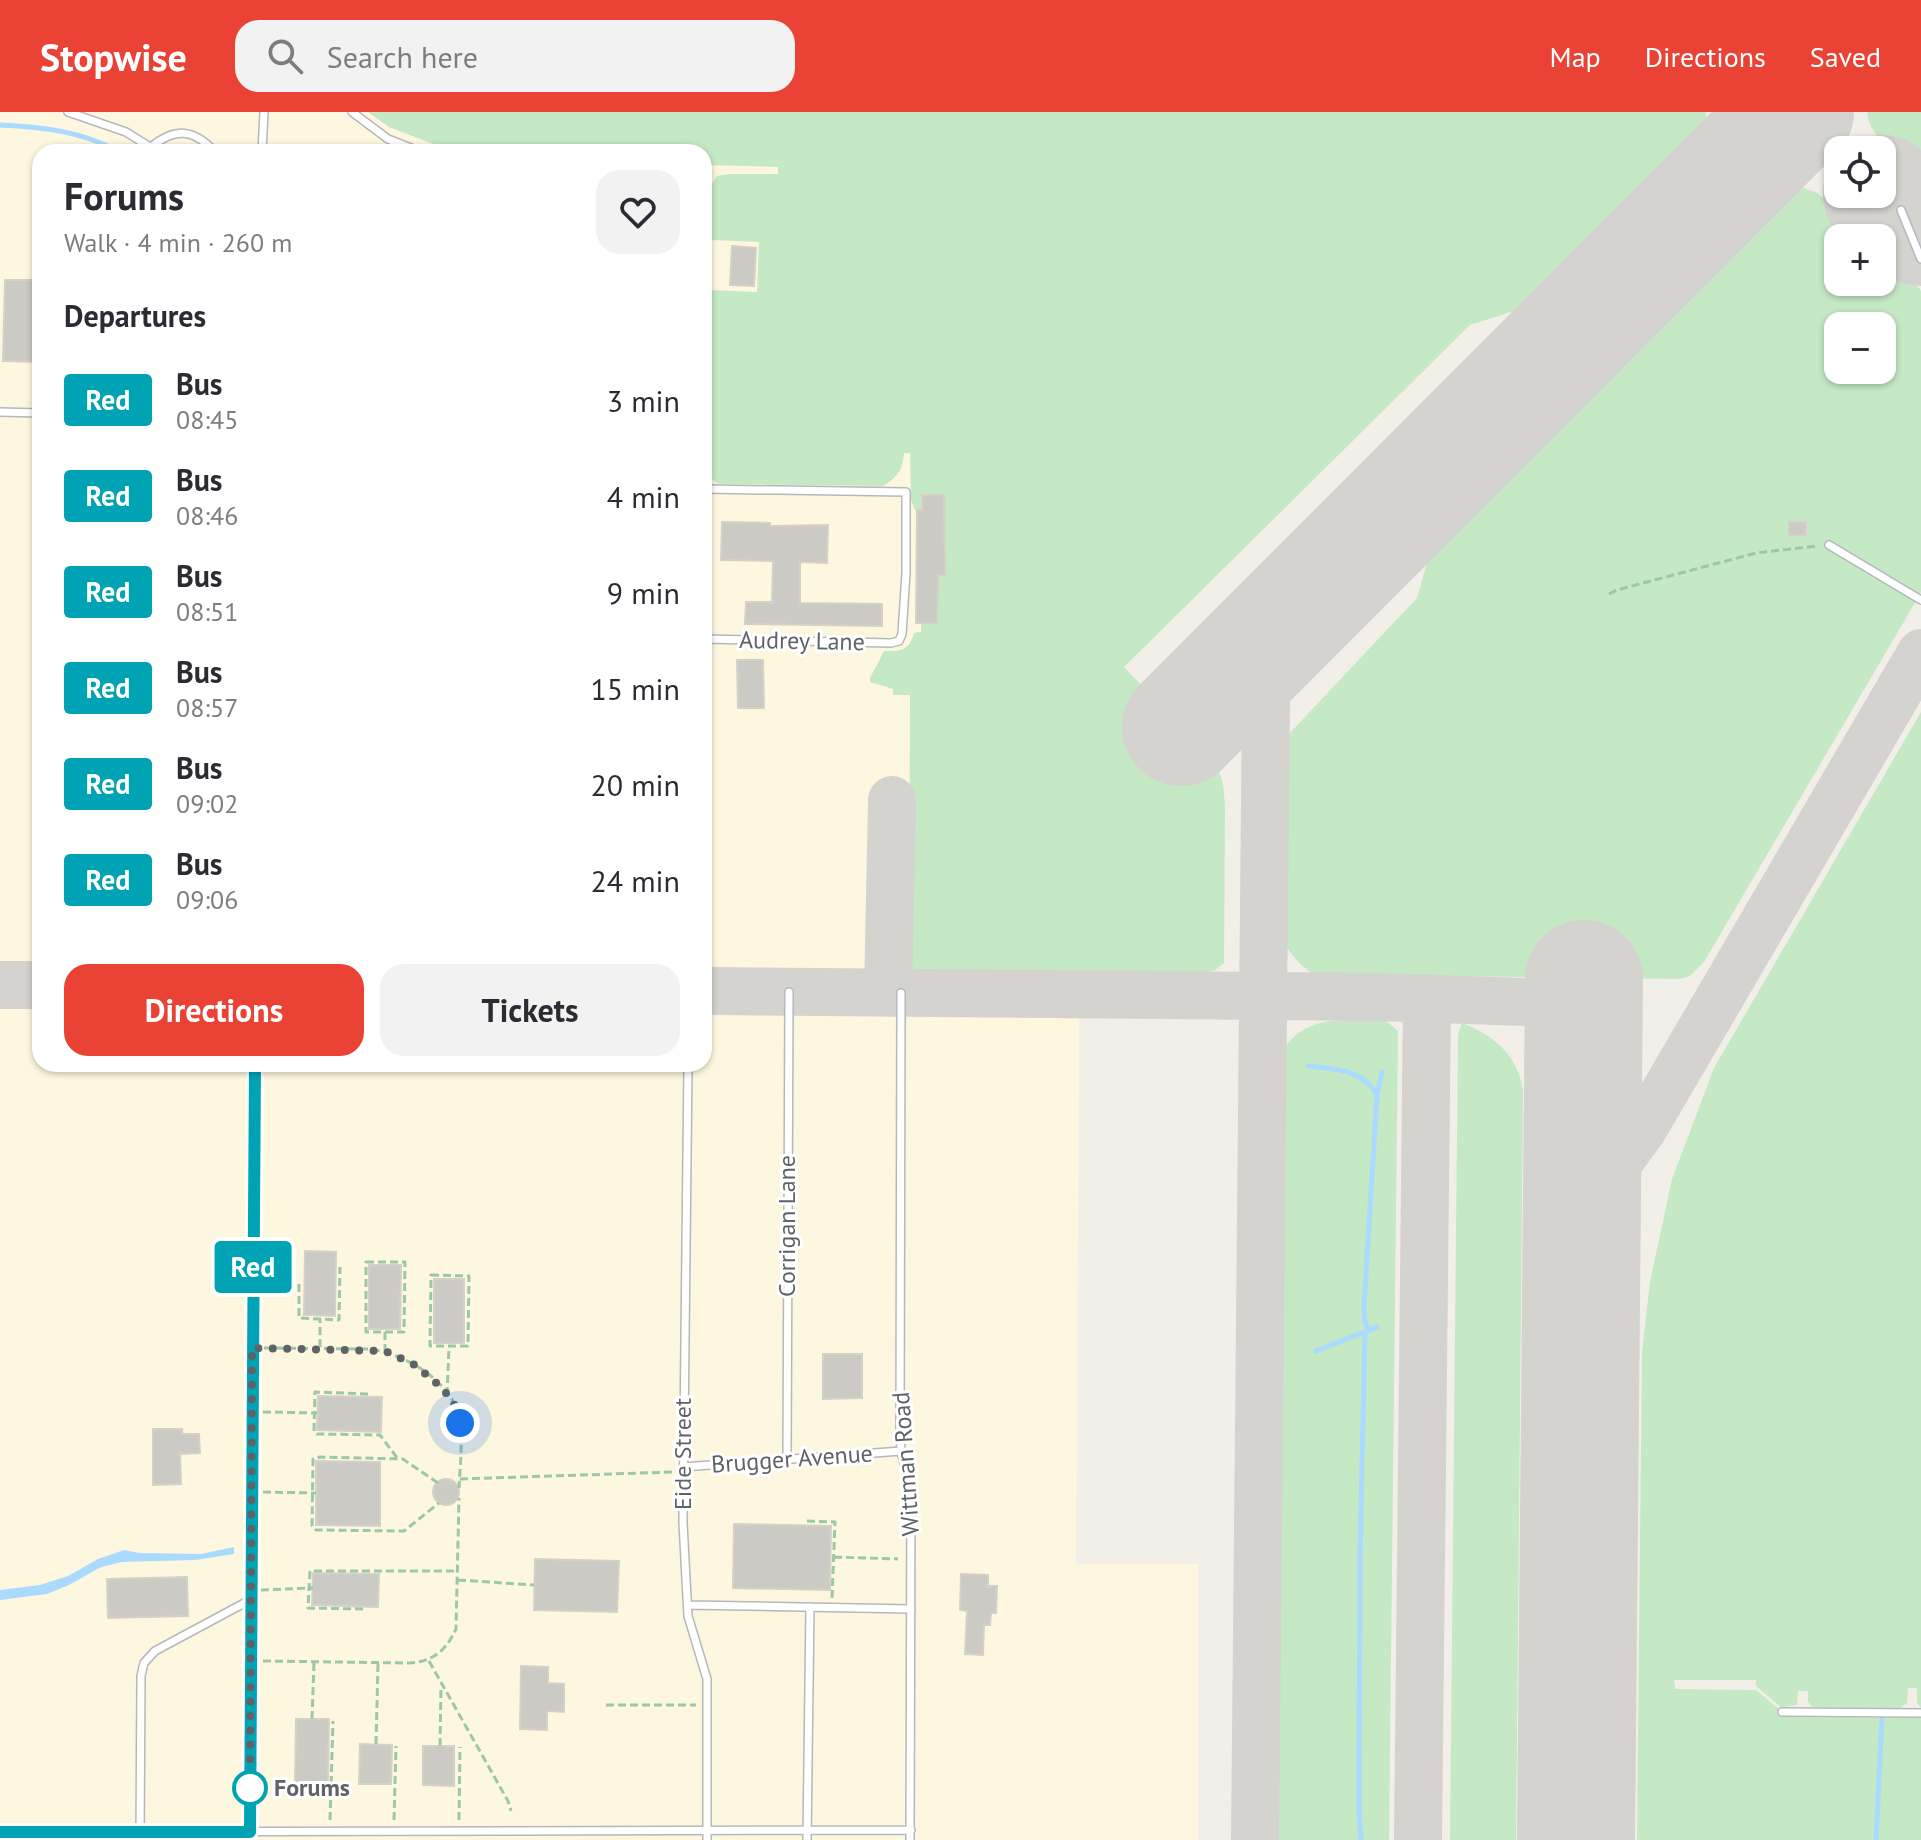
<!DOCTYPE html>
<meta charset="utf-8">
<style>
body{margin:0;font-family:"PT Sans",sans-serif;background:#f2f2f3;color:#2b2b33;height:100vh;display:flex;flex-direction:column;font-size:30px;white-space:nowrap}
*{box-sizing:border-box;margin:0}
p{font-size:26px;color:#7c7c81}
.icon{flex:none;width:44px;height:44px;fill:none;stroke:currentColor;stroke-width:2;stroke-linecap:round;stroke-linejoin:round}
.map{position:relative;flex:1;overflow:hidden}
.drawer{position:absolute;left:32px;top:32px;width:680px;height:928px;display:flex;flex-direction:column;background:#fff;border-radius:24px;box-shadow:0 2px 6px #0004}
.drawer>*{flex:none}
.badge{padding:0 16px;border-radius:6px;font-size:28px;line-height:52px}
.buttons{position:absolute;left:1824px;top:24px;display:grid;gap:16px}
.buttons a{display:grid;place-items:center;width:72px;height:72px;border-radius:16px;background:#fff;box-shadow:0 2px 6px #0004;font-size:40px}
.you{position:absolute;width:40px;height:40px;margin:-20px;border:6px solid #fff;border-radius:50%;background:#1a73e8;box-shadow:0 0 0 12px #1a73e833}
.map>.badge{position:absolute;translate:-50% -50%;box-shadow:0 0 0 4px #fff}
h2{padding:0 32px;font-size:30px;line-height:72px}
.round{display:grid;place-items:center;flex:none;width:84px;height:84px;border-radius:24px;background:#f2f2f3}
.headline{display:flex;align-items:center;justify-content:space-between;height:136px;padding:0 32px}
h1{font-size:38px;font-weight:700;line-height:60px}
.cta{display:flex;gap:16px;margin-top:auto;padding:16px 32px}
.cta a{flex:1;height:92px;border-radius:24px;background:#ea4335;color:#fff;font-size:32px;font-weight:700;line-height:92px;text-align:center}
.cta a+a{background:#f2f2f3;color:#2b2b33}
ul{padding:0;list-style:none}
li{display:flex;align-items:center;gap:24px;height:96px;padding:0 32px}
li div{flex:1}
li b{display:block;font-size:30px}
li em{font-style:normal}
li .badge{min-width:88px;font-weight:700;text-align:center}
header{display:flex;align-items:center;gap:48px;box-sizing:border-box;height:112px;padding:0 40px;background:#ea4335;color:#fff}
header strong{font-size:38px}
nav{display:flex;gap:44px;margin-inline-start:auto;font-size:28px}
.search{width:560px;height:72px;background:#f2f2f3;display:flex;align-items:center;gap:20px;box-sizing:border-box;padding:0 28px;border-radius:24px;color:#7c7c81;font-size:30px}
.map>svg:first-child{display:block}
</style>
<header>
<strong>Stopwise</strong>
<div class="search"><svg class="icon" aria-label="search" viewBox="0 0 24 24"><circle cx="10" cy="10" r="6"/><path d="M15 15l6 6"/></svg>Search here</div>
<nav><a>Map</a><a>Directions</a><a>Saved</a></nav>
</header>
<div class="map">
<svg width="1921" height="1728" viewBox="0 0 1921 1728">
<rect width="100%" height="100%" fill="#f1efe8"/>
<path fill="#fef7e0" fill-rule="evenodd" d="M0 0H998L1084 78 1076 1452H1198V1728H0ZM40 40H704V952H40Z"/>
<path fill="#c5e8c5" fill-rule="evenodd" d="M368 0H1706L1707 28 1546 189 1470 213 1124 555 1216 651 1223 672 1225 693 1224 851 1215 858 1201 862 1145 866 909 864 910 583H893V577L870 570V566L884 539C901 539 909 539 914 521L921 520V511H937L938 463 945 462V399L915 398 911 388 910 341H904C903 358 897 366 883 374L719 372 706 363 710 178 757 180 759 130 712 128V72L717 64 729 62H778V55L704 53V40H454L389 15Z
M1867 0H1921V62C1901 45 1870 28 1867 0Z
M1794 73 1816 80 1872 126H1838V170H1882V135L1901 151 1921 179V480L1920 482 1830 430 1827 436 1916 489 1704 850 1690 864 1679 867 1313 862C1297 851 1285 836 1278 818L1279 653 1287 624 1417 486 1436 420 1773 79ZM1838 214H1882V258H1838Z
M1921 600V1596L1917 1591V1576H1908L1907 1591 1900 1596 1813 1595 1808 1590V1579H1798L1797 1593 1781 1595 1756 1574V1568H1674L1675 1577 1756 1578 1781 1599V1605L1921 1606V1728H1637L1642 1240 1650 1170 1672 1067 1714 956Z
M1385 908 1398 919 1389 1728H1269L1277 949C1299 901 1340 908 1385 908Z
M1462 911C1494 923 1518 944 1523 978L1516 1728H1450L1458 923Z"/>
<path fill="#aadaff" d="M234 1435V1442L195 1448 122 1450 101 1455 69 1473 47 1482 0 1488V1478L40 1473 68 1464 98 1447 124 1438 140 1441 201 1442Z"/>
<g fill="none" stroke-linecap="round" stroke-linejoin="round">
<path stroke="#aadaff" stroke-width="5" d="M0 13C41 15 83 19 119 40
M1309 954C1335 957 1363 957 1377 983L1364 1194 1365 1211 1370 1218
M1377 983 1382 960
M1316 1239 1377 1215
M1361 1728 1359 1699 1360 1447 1365 1220
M1876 1728 1882 1606"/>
<path stroke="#d4d3d0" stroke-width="48" d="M0 873H40
M704 879 1378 885 1584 892
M888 881 892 688
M1582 1101 1643 1017 1921 541
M1255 1728 1266 588 1269 538 1291 505
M1418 1728 1427 886"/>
<path stroke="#d4d3d0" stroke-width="118" d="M1882 82 1921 115
M1181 615 1795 0
M1576 1728 1584 867"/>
</g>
<path fill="#cccac5" stroke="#d6d1c6" stroke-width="2" d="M732 134 756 136 754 174 730 173Z
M5 168H40V250L3 249Z
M922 383H944L945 463H938L937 511H916L917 398H922Z
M722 410 770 411V414L828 413 827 451 800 450V491L882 492V514L745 512 746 490H772L773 449 721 448Z
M1789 410H1806V423H1789Z
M737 548H763L764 596H738Z
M305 1139 336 1140 335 1204 304 1203Z
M369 1153H401L400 1217H369Z
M434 1167H464V1231H434Z
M823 1242H862V1286L823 1287Z
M318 1284 382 1285 381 1320 317 1318Z
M153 1317H182V1322H199L200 1341 180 1342 181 1372 153 1373Z
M316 1349 380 1350V1414L316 1413Z
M433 1380a13 13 0 1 1 26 0a13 13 0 1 1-26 0Z
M734 1412 831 1414 830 1478 733 1476Z
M535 1447 619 1449 617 1500 534 1498Z
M313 1461 379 1462 378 1495 312 1493Z
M961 1462 988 1463V1474H997L996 1501H991L990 1513H984L983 1543 965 1542 967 1499 960 1498Z
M187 1465 188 1504 108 1506 107 1467Z
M521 1554 548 1555V1571L564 1572V1600L547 1599V1618L520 1617Z
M296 1607H329L328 1672H295Z
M360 1632 392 1633 391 1672H359Z
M423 1634H454V1674L423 1673Z"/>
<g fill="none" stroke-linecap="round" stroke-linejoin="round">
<defs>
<path id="service" d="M68 0 126 20 158 40
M352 0 388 27 421 40
M151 35C175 15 194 17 215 40
M262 40 264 0
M704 85V153
M1901 98 1921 147
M0 300 40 301
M704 377 906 380V461L902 522 899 529 891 531 704 527
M1829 433 1921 488
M901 881 900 1319 901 1339 911 1380 910 1728
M688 952 683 1411 688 1504 707 1567V1728
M787 1348 789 880
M683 1355 901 1339
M688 1493 911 1497
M1782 1600 1921 1601
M0 1720 911 1718
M140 1728 141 1564 144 1551 155 1539 250 1488
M249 1728 255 952
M807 1728 810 1495"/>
</defs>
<use href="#service" stroke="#b5b8bc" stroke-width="10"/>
<path stroke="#9cc7a9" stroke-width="3" stroke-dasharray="8 4" stroke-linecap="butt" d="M1609 482 1617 478 1756 441 1817 434
M366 1150H405L404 1220H366Z
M431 1163 469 1164 468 1234H430Z
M299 1172V1206L339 1208 340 1155
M385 1220V1239
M320 1235V1207
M264 1236 369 1237C403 1241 446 1266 458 1300 464 1319 460 1355 459 1376
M368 1282 315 1280 314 1320 317 1322 380 1323 398 1347
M447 1283 449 1235
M263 1300 317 1301
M460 1367 672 1360
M438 1371 403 1347 320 1345 313 1347 312 1414 316 1418 404 1419 439 1391
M263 1380 316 1381
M807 1409 835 1410 832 1486
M834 1445 898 1447
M458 1468 534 1473
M261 1478 313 1476
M363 1497 308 1496 310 1459H458
M263 1549 410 1551C433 1549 446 1539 456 1517L459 1386
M429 1549 508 1689 511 1699
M606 1593H696
M312 1607 314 1551
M376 1632 378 1552
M440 1634 441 1574
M330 1708 333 1609
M394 1708 396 1634
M459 1708 460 1635"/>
<use href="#service" stroke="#fff" stroke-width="7"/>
</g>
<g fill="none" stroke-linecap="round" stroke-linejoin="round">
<defs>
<path id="line" d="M0 1720H250L255 952"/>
</defs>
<use href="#line" stroke="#fff" stroke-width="18"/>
<use href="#line" stroke="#00a3b4" stroke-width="12"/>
<path stroke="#5f6368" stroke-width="8" stroke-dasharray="0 14.4" d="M250 1676 252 1236 385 1239 415 1253 440 1274 452 1288 458 1301 460 1311"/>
</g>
<circle fill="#fff" stroke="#00a3b4" stroke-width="4" cx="250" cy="1676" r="16"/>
<g text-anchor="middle" stroke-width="6" stroke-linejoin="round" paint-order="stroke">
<g font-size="24" fill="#5f6368" stroke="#fff">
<text transform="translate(802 529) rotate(1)" y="8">Audrey Lane</text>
<text transform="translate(787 1114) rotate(-90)" y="8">Corrigan Lane</text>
<text transform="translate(683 1342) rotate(-90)" y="8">Eide Street</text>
<text transform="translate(792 1347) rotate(-4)" y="8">Brugger Avenue</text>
<text transform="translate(906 1352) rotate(-94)" y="8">Wittman Road</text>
</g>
<g font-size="24" font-weight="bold" fill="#5f6368" stroke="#fff" text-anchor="start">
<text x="274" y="1684">Forums</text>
</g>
</g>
</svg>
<div class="buttons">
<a><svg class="icon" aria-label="locate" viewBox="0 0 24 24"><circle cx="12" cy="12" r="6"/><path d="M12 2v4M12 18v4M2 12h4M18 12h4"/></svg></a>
<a>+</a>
<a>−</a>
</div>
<div class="you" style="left:460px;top:1311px"></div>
<b class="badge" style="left:253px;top:1155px;background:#00a3b4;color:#fff">Red</b>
<section class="drawer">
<div class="headline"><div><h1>Forums</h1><p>Walk · 4 min · 260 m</p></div><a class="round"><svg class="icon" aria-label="heart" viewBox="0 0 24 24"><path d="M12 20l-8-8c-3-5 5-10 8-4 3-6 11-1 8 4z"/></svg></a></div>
<h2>Departures</h2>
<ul>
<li><span class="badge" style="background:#00a3b4;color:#fff">Red</span><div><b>Bus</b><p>08:45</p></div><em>3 min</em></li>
<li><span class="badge" style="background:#00a3b4;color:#fff">Red</span><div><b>Bus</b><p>08:46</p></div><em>4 min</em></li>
<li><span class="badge" style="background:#00a3b4;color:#fff">Red</span><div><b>Bus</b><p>08:51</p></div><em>9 min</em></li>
<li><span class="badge" style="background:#00a3b4;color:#fff">Red</span><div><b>Bus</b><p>08:57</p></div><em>15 min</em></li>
<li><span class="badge" style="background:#00a3b4;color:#fff">Red</span><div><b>Bus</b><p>09:02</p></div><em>20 min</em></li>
<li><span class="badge" style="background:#00a3b4;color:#fff">Red</span><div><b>Bus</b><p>09:06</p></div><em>24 min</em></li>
</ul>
<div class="cta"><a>Directions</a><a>Tickets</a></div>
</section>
</div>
